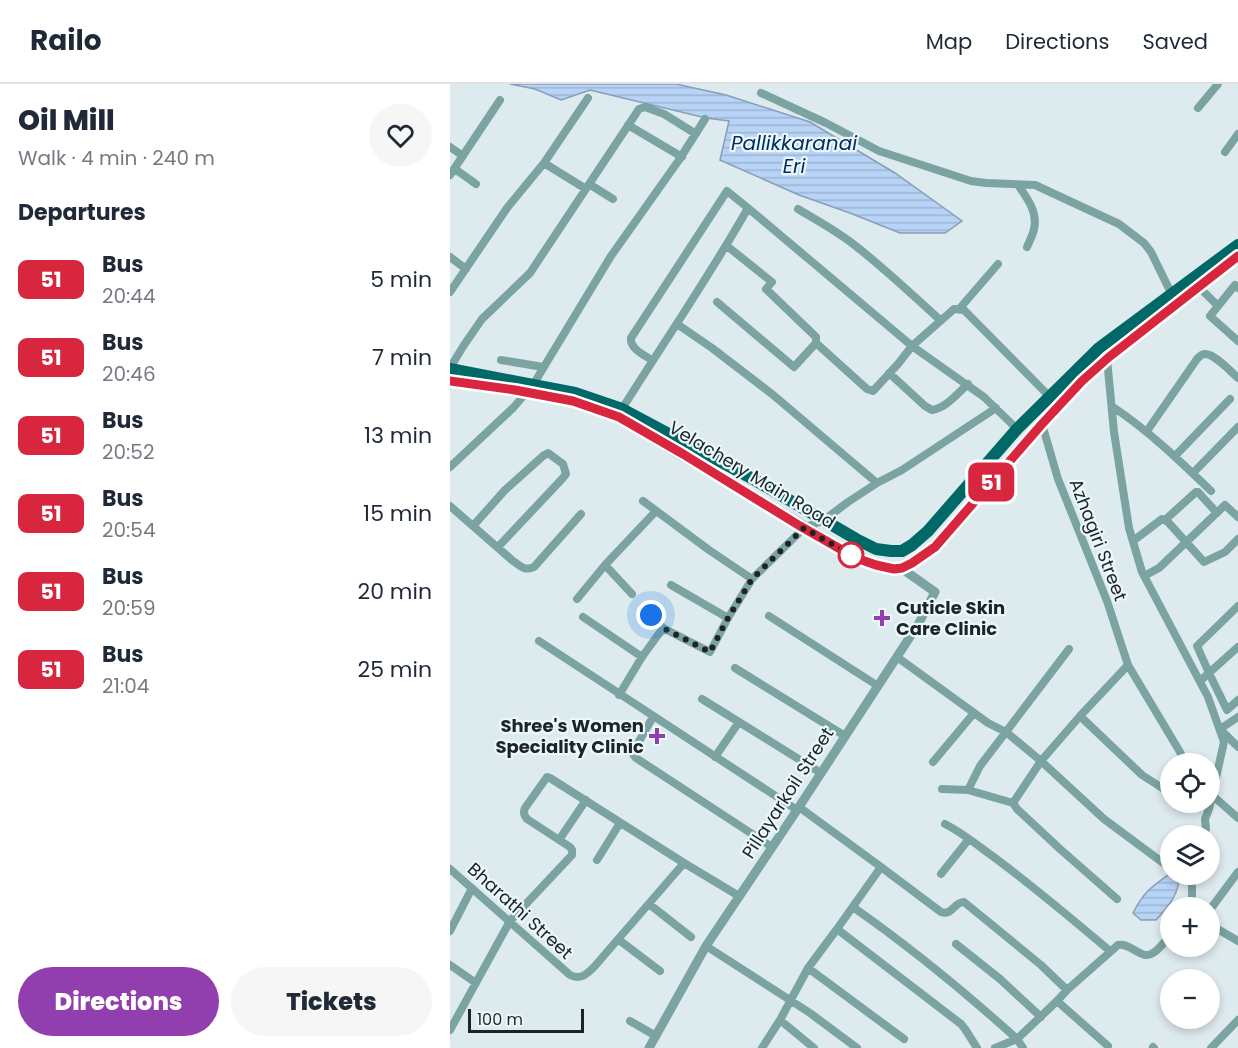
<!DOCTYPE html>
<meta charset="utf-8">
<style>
body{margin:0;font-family:Poppins,sans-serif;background:#f6f6f7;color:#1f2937;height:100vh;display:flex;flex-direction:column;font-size:22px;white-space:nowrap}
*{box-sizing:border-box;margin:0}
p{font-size:20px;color:#747a83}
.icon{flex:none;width:33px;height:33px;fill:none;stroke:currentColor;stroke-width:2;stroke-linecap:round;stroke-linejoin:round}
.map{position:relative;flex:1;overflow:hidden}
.details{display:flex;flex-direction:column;background:#fff;width:450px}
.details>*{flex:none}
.badge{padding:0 12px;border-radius:9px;font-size:21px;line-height:39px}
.tools{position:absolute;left:710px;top:669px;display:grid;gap:12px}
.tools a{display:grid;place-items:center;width:60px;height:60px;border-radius:50%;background:#fff;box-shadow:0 3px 9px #0003;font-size:30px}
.scale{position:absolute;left:18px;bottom:15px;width:116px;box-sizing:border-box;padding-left:6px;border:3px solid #1e2425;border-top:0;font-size:16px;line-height:21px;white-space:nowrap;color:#1e2425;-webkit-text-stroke:4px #eaf8fb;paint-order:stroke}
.you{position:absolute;width:30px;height:30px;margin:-15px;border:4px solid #fff;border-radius:50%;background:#1a73e8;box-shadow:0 0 0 9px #1a73e833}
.map>.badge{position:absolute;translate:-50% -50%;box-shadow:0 0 0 3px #fff}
h2{padding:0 18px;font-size:22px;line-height:54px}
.round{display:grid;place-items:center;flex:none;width:63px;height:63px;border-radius:32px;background:#f6f6f7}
.summary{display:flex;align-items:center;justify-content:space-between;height:102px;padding:0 18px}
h1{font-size:28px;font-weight:800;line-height:45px}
.primary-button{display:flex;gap:12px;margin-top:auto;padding:12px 18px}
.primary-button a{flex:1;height:69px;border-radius:36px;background:#913fae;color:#fff;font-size:24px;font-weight:800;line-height:69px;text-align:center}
.primary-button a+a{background:#f6f6f7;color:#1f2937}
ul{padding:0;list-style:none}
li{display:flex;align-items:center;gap:18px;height:78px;padding:0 18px}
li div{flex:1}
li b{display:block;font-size:22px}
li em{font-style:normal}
li .badge{min-width:66px;font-weight:700;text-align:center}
header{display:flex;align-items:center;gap:36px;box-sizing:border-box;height:84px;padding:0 30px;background:#fff;border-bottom:2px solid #e0e1e3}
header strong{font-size:28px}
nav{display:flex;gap:33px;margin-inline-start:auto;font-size:21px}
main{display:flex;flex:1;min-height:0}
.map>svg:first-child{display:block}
</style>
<header>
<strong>Railo</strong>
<nav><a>Map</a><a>Directions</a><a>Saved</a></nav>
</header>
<main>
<section class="details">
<div class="summary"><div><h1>Oil Mill</h1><p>Walk · 4 min · 240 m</p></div><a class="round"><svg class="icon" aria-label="heart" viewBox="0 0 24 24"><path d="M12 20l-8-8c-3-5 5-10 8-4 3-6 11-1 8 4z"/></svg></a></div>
<h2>Departures</h2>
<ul>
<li><span class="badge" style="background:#d7263d;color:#fff">51</span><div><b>Bus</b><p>20:44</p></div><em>5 min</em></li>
<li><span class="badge" style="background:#d7263d;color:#fff">51</span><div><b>Bus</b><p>20:46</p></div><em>7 min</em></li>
<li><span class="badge" style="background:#d7263d;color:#fff">51</span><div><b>Bus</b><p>20:52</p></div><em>13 min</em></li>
<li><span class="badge" style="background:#d7263d;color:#fff">51</span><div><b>Bus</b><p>20:54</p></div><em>15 min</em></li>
<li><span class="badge" style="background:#d7263d;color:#fff">51</span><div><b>Bus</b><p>20:59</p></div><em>20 min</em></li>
<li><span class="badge" style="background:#d7263d;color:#fff">51</span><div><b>Bus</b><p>21:04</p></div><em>25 min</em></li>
</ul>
<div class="primary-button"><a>Directions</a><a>Tickets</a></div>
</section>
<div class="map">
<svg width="788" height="964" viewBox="0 0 788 964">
<defs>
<pattern id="water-rules" width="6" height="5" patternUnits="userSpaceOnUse" patternTransform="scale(1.5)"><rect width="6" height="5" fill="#b7d3f6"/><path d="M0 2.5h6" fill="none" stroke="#9db5d3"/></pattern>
</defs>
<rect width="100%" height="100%" fill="#ddeaee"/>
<path fill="url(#water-rules)" stroke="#899eb7" stroke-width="1.5" d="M60 0H226L276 11 360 38 445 89 512 137 495 149H450L400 129 349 111 270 76 279 37 256 34 140 6 111 16 85 5Z
M718 791 729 797C727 813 716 825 706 836H691L683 829C693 809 700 804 718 791Z"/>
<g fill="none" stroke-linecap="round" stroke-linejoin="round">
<path stroke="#7ba3a1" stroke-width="8" d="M311 9 376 39 429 67 521 97 536 99 585 101 669 140 694 159 701 168 722 211
M748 24 768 0
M178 41 232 73
M0 63 13 72
M775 68 788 50
M94 79 136 105
M5 85 26 100
M0 91 50 16
M139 100 163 115
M568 101C577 114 588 128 584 145 583 151 579 158 577 163
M348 125C368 137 389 148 407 163 436 186 463 211 490 236
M277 162 322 198 316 205 366 253V259
M0 173 16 185
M749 203 767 221
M788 204 785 201 760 232 788 257
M0 208 57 124 94 79 138 14
M267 218 344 283 366 259 417 305 423 307 448 280 462 262 534 313 567 345
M510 224 548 180
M227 240 262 264 322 310 427 399
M657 275 664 348 679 444 692 488 758 613 774 658 759 725 755 735 756 745 754 752
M51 276 93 283
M202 276C194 271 180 265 181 254L277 107 298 124
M0 284 14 261 32 235 80 189 189 25 195 23 214 30 246 50
M439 289 475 322 482 326C496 324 507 310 518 300
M663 323C699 347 730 377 761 407
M172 325C214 258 259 193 298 124L462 262 504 225 514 226 600 313
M592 340 608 395 657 517 678 581 730 668 733 674 732 680
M697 347 747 275C750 272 751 270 755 270 765 270 781 288 788 294
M725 372 780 315
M0 383 63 324 83 301 161 172 229 76 255 35
M743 389 788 343
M193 417 259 466 302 495 354 444 374 436 398 418 427 399 452 386 546 324
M0 422 63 477C72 483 74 487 84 483L131 430
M715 436 746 408H748L767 429
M23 442 55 406 93 372 98 369 113 380 116 390 112 395 48 463
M683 457 712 435 718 438 754 478 775 468 788 455
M155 481 182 510
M694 492 709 484 775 421 788 433
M221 501 278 534
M127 515 155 481 206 427
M788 522 747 562 759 589 777 626 788 616
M201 531 213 544 260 568 278 534 302 495
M319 532 428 602
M133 533 192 573
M89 557 347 726
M447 573 538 639 556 648 591 677 654 735 720 784
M678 581 630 632 692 691 720 709
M285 584 395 652
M750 597 788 563
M169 611 192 573 213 544
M252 615 289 638
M203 633 184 666 183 670 186 674 322 763
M788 633 770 645 788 663
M265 673 289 638 371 689
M483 678 524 629
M492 705 518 706 530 682 619 565
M518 706 563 719 567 725 610 765 667 815
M762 711 788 734
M563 719 591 677 630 632
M349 723 431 783 491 828C502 832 504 818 514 818L591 881 617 906
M495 740C511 748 526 760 541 771 582 801 621 834 660 867
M109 756 136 716
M147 776 170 739
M431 783 387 845 511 940 515 945 527 964
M0 785 120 891C130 896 136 891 144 883L234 779 289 812
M491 790 519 755
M731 790 742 796
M199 820 241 853
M403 823C460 863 515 908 567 955L573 964
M742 824V796L744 790
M759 827 788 788
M759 840 788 857
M0 847 22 804
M169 856 210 887
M506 860 550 895 591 933
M256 862 360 929 407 964
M0 881 26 899
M358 884 454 955
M607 917 658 962
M330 936 364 964
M180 937 206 952
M0 946 60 837 122 771V766L120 763 77 735C74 731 73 729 75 724L97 693 100 694 234 779
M703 963 704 964
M312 964 330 936 358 884 387 845
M545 964 567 955 607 917 617 906 668 861C680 858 692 877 703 869 710 865 715 857 720 851
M761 964 788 936"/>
<path stroke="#7ba3a1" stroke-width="9" d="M199 964 256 862 347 726 469 539 485 508 451 484"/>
<path stroke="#006866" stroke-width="12" d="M0 285 125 309 172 325 305 396 406 455 426 465 441 467H452L462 461 478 447 567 345 649 264 788 161
M0 296 65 305 123 317 169 333 406 474 426 481 444 485 451 484 462 479 485 463 592 340 632 297 659 273 788 172"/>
</g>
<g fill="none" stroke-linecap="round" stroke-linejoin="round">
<defs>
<path id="line" d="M0 297 65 306 123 317 169 333 233 370 350 442 406 474 426 481 444 485 452 484 462 479 485 463 592 340 632 297 659 273 788 172"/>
</defs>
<use href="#line" stroke="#fff" stroke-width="14"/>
<use href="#line" stroke="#d7263d" stroke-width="9"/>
<path stroke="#1e2425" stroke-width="6" stroke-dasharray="0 10.8" d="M201 531 213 544 260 568 278 534 302 495 354 444 401 471"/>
</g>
<circle fill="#fff" stroke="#d7263d" stroke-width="3" cx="401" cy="471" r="12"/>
<g fill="#913fae" stroke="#eaf8fb" stroke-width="2">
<path d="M429 525h6v6h6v6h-6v6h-6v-6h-6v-6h6z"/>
<path d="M204 643h6v6h6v6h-6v6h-6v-6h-6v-6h6z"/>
</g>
<g text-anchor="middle" stroke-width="4.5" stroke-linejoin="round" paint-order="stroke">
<g font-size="18" fill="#1e2425" stroke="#eaf8fb">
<text transform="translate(302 391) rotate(31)" y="6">Velachery Main Road</text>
<text transform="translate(648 456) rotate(69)" y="6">Azhagiri Street</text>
<text transform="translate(338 709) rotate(-57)" y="6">Pillayarkoil Street</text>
<text transform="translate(70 827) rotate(42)" y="6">Bharathi Street</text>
</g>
<g font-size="18" font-weight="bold" fill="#1e2425" stroke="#eaf8fb" text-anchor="start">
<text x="446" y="530">Cuticle Skin<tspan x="446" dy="21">Care Clinic</tspan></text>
<text x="194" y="648" text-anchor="end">Shree's Women<tspan x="194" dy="21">Speciality Clinic</tspan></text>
</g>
<g font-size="20" font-style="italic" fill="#002c5e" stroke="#eaf8fb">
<text x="344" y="66">Pallikkaranai<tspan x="344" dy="23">Eri</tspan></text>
</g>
</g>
</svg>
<div class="tools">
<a><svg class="icon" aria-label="locate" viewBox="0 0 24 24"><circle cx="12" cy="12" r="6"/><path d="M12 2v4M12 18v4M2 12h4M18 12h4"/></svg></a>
<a><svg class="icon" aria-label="layers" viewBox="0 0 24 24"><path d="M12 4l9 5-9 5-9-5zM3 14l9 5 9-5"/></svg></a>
<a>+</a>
<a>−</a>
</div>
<div class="scale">100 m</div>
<div class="you" style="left:201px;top:531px"></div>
<b class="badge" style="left:541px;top:398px;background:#d7263d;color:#fff">51</b>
</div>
</main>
